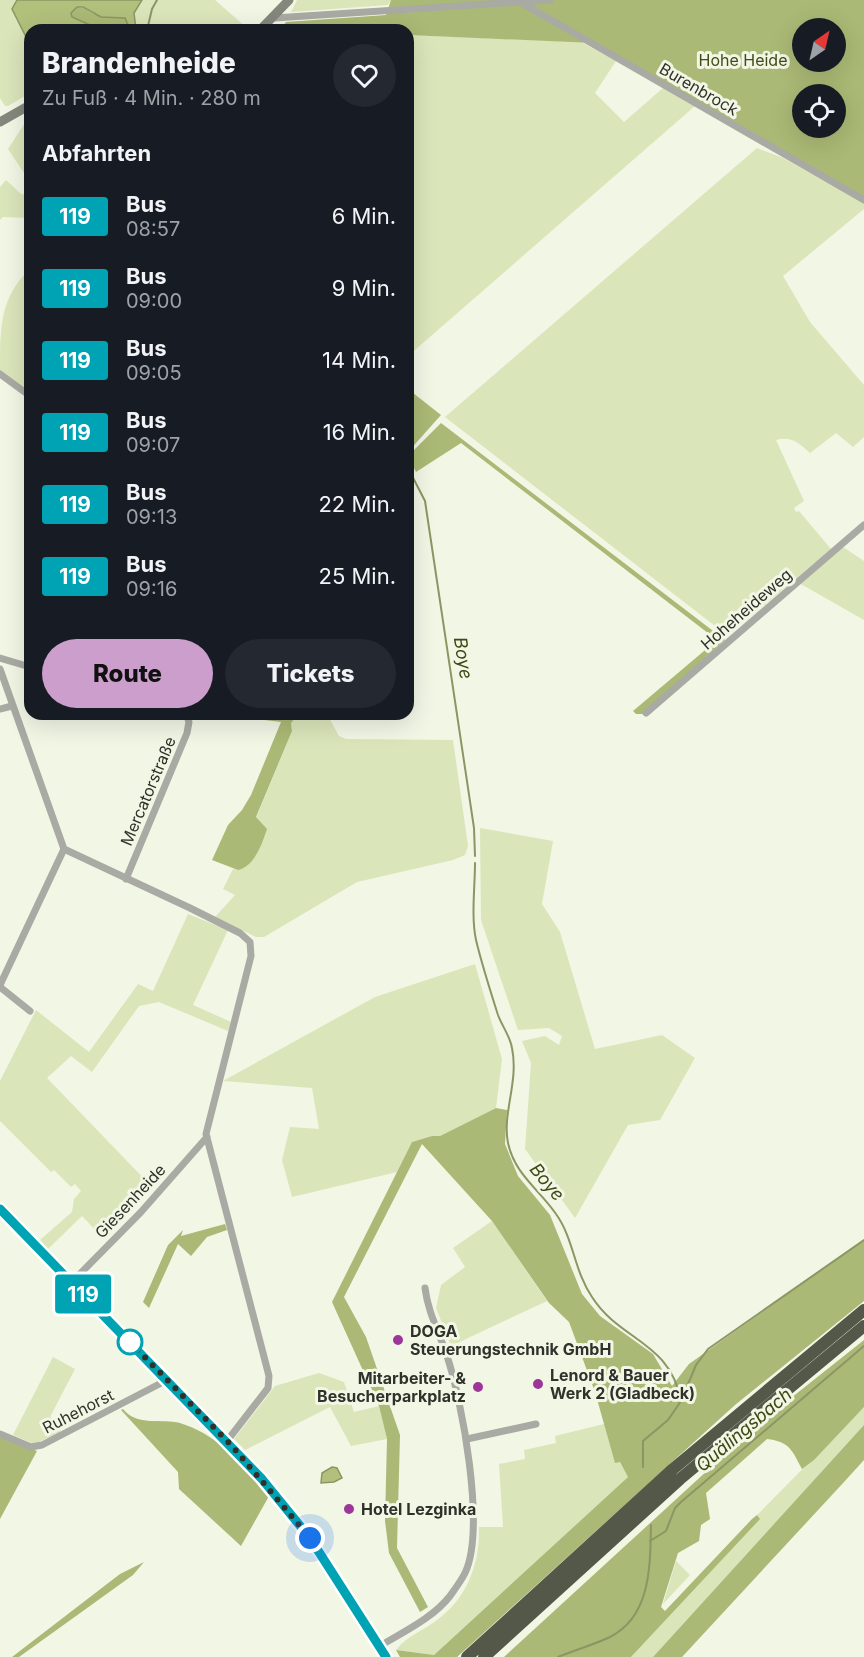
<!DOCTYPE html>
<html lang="de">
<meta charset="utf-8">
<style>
body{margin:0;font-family:Inter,sans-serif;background:#242831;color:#f1f3f6;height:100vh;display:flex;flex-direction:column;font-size:22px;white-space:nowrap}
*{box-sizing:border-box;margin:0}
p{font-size:20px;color:#9ea1a6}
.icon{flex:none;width:33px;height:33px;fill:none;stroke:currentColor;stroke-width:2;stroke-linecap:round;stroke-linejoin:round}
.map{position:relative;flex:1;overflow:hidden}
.panel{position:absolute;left:24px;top:24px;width:390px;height:696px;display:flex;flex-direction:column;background:#171b24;border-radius:18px;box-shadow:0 6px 24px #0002}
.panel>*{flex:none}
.badge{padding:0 12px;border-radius:4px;font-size:21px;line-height:39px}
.needle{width:39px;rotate:34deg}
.tools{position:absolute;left:792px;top:18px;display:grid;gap:12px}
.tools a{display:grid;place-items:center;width:54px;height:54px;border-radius:50%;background:#171b24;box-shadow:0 6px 24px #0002;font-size:30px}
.you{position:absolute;width:30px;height:30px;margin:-15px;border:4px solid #fff;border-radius:50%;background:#1a73e8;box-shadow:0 0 0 9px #1a73e833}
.map>.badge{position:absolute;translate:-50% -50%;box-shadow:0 0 0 3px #fff}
h2{padding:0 18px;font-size:22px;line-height:54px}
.round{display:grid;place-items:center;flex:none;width:63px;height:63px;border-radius:32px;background:#242831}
.headline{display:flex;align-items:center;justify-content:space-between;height:102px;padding:0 18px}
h1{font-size:28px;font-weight:800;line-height:45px}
.action{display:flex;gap:12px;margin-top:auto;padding:12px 18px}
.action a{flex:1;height:69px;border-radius:36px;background:#cb9ecc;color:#111;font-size:24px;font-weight:800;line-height:69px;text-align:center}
.action a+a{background:#242831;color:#f1f3f6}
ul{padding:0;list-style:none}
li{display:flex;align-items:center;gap:18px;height:72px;padding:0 18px}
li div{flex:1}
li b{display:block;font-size:22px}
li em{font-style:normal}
li .badge{min-width:66px;font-weight:700;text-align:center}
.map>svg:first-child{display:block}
</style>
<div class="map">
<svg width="864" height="1657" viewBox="0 0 864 1657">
<rect width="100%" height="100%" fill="#f2f6e5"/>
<path fill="#dae5ba" d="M0 0H17L12 9 30 45V93L8 106H5L0 98Z
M142 0H215L247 28 136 30 134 13Z
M297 0H391L388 5 291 12Z
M408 35 581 42 616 61 595 93 624 122 663 88 695 106 408 356Z
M30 115V182L8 149Z
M757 148 781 157 864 203V209L783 276 810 322 864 385V437L853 447 836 433 810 453C799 443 791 436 776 440L804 501 794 508 796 512 799 511 831 549 728 636 445 417Z
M6 180 21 194 30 195V218L3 217 0 220V187Z
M30 269V394L0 371C0 327 0 297 30 269Z
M843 547 864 561V620L799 583Z
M299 714H327L339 736 346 739 453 740 468 846 465 855 453 860 357 882 264 937H256L215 917 235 895 223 889 233 869 238 870 256 818 292 731 291 723Z
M480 828 553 841 542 904 560 932 595 1049 662 1035 695 1058 660 1120 628 1125 575 1218 525 1149 531 1063 522 1041 545 1036 559 1045 562 1036 549 1028 518 1030 481 920Z
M188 914 228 930 193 1005 231 1022 228 1031 159 1002 139 1006 92 1072 71 1056 47 1078 152 1187 103 1238 82 1216 48 1249 40 1240 72 1212 74 1199 81 1191 75 1184 71 1187 54 1170 51 1172 0 1121V1081L36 1010 89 1052 138 984 153 991Z
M475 964 502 1059 496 1108 440 1136H432L412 1142 397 1172 292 1197 282 1160 290 1127 319 1129 312 1088 223 1081 375 997Z
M492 1221 547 1301 451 1346 436 1308 441 1285 465 1267 453 1248Z
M53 1357 75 1369 50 1417 64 1424 59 1433 34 1444 13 1435Z
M319 1373 344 1382 354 1412 379 1406 387 1439 351 1446 330 1407 245 1450 234 1439 275 1386Z
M864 1407V1425L653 1657H631L759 1519 757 1515Z
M604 1424 615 1462H620L628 1477 434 1655 396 1650C408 1635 423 1631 437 1620 467 1598 480 1564 479 1527H503L499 1464 525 1459 524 1450 556 1443 555 1436Z
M676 1561 690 1575 663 1604Z"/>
<path fill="#aab975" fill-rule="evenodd" d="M391 0H864V197L594 43 408 35V30H280L286 22 386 15ZM802 28H836V62H802ZM802 94H836V128H802Z
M77 7C86 7 88 12 95 14 105 17 116 15 125 18L128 25 123 30H101L72 17 71 13Z
M408 389 441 415 408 452Z
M441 423 725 640 642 714H636L633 711 717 640 461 443 416 472 408 456Z
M214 714H299L291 723 292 731 256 817 267 829C262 844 254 867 238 870L212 860 228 825 242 810 251 795 281 722Z
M496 1108 507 1110 505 1144 518 1176 550 1215 582 1294 600 1316 653 1354 672 1386 689 1364 864 1240V1301L735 1405 457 1657H400L396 1650 434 1655 628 1477 620 1462 615 1463 595 1392 569 1322 549 1303 492 1221 422 1144 344 1297 366 1337 400 1435 397 1548 428 1607 420 1612 389 1553 385 1521 387 1439 379 1406 332 1302 412 1142 432 1136H440Z
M225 1224 227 1230 207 1237 191 1256 178 1244 149 1308 143 1302 168 1245 183 1230 181 1236Z
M864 1340V1407L814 1460 802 1469C792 1450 790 1442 767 1439L706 1493 710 1519 701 1525 699 1541 678 1553 661 1607 665 1611 752 1519 757 1515 760 1519 631 1657H504L757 1425Z
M123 1409C137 1427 162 1418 180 1423 221 1436 242 1465 269 1496L241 1546 179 1489 178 1472 121 1410Z
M864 1425V1460L844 1482 682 1657H653Z
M0 1437 37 1451 0 1519Z
M144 1562 133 1575 19 1657H12L120 1574Z"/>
<path fill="#b1c17c" stroke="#8a9663" stroke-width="1.5" d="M17 0H142L134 13 136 30H123L128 25 125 18 101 17 83 7H77L71 13 72 17 101 30H30V45L12 9Z
M332 1467 337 1468 342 1478 334 1482 321 1483 322 1473Z"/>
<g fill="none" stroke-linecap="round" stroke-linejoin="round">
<path stroke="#8a9663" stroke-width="2" d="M147 30 152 9 157 0
M408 468 425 501 474 828 475 856
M475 863C475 887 471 917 476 940 482 965 490 990 498 1015 502 1026 510 1036 512 1048 519 1082 502 1113 508 1143 515 1175 539 1189 556 1214 574 1239 574 1271 592 1297 620 1341 670 1341 681 1401L668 1420 643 1441V1467
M681 1401 696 1365 708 1349 864 1240
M650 1541 666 1531 675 1508 681 1502 864 1346
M558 1657C575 1650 593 1645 610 1637 652 1616 650 1563 651 1525"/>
<path stroke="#a8aaa3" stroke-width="7" d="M520 2 864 200
M274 18 550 0
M0 374 30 396
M0 658 30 667
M0 669 64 849 190 908 240 933 250 942 251 956 206 1134 269 1376 268 1388 227 1441
M0 709 12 706
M646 713 864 525
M126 879 187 733 189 722 186 714
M0 985 64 849
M0 987 30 1011
M72 1282 141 1212 207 1137
M0 1434 31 1447 42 1445 167 1380
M467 1439 536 1424
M380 1646C403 1632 433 1618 450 1596 455 1589 461 1581 465 1573 486 1529 462 1399 446 1353 438 1330 428 1312 425 1288"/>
<path stroke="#84877c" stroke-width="9" d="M260 30 289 0
M0 122 30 105
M0 1209 262 1479 310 1538 386 1657"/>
<path stroke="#545849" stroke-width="12" d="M467 1657 673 1469 864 1310
M484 1657 680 1479 864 1326"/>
</g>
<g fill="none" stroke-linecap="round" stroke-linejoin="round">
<defs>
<path id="line" d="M0 1209 262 1479 310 1538 386 1657"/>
</defs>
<use href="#line" stroke="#fff" stroke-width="14"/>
<use href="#line" stroke="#00a3b4" stroke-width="9"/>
<path stroke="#2f312a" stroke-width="6" stroke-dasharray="0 10.8" d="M130 1342 233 1447 310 1538"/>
</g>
<g fill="#9d3699" stroke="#f2f6e5" stroke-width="2">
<circle cx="398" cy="1340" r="6"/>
<circle cx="538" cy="1384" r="6"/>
<circle cx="478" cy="1387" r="6"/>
<circle cx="349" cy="1509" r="6"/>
</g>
<circle fill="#fff" stroke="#00a3b4" stroke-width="3" cx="130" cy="1342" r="12"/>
<g text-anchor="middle" stroke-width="6" stroke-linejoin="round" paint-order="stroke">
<g font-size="16" fill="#424c19" stroke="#f2f6e5">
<text x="743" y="66">Hohe Heide</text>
</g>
<g font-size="16" fill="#2f312a" stroke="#f2f6e5">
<text transform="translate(699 89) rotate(30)" y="6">Burenbrock</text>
<text transform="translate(746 609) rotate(-41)" y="6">Hoheheideweg</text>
<text transform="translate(148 791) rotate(-67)" y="6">Mercatorstraße</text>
<text transform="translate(130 1201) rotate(-47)" y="6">Giesenheide</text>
<text transform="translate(78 1411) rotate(-27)" y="6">Ruhehorst</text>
</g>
<g font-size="16" font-weight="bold" fill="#2f312a" stroke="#f2f6e5" text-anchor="start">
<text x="410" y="1337">DOGA<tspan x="410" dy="18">Steuerungstechnik GmbH</tspan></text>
<text x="550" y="1381">Lenord &amp; Bauer<tspan x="550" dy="18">Werk 2 (Gladbeck)</tspan></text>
<text x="466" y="1384" text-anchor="end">Mitarbeiter- &amp;<tspan x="466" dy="18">Besucherparkplatz</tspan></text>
<text x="361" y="1515">Hotel Lezginka</text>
</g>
<g font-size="18" font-style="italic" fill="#3e4815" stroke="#f2f6e5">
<text transform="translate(463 658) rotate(81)" y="6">Boye</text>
<text transform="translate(547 1182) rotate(50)" y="6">Boye</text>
<text transform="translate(744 1430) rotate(-40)" y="6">Quälingsbach</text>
</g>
</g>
</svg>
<div class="tools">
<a><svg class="needle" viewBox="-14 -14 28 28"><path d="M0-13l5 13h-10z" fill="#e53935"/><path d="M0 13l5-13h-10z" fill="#9ea1a6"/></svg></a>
<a><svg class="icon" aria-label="locate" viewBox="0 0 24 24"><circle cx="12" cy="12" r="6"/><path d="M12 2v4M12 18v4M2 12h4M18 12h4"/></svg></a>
</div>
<div class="you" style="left:310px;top:1538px"></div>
<b class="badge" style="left:83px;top:1294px;background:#00a3b4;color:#fff">119</b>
<section class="panel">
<div class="headline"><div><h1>Brandenheide</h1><p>Zu Fuß · 4 Min. · 280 m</p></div><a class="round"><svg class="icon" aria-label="heart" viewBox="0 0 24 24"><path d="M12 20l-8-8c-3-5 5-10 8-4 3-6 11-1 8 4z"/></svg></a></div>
<h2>Abfahrten</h2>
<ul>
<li><span class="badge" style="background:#00a3b4;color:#fff">119</span><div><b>Bus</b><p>08:57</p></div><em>6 Min.</em></li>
<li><span class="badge" style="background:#00a3b4;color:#fff">119</span><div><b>Bus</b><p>09:00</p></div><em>9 Min.</em></li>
<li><span class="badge" style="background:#00a3b4;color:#fff">119</span><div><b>Bus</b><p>09:05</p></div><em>14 Min.</em></li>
<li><span class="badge" style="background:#00a3b4;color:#fff">119</span><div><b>Bus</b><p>09:07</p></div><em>16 Min.</em></li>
<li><span class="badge" style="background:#00a3b4;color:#fff">119</span><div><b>Bus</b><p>09:13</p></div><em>22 Min.</em></li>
<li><span class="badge" style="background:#00a3b4;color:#fff">119</span><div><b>Bus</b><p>09:16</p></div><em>25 Min.</em></li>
</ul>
<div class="action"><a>Route</a><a>Tickets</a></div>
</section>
</div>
